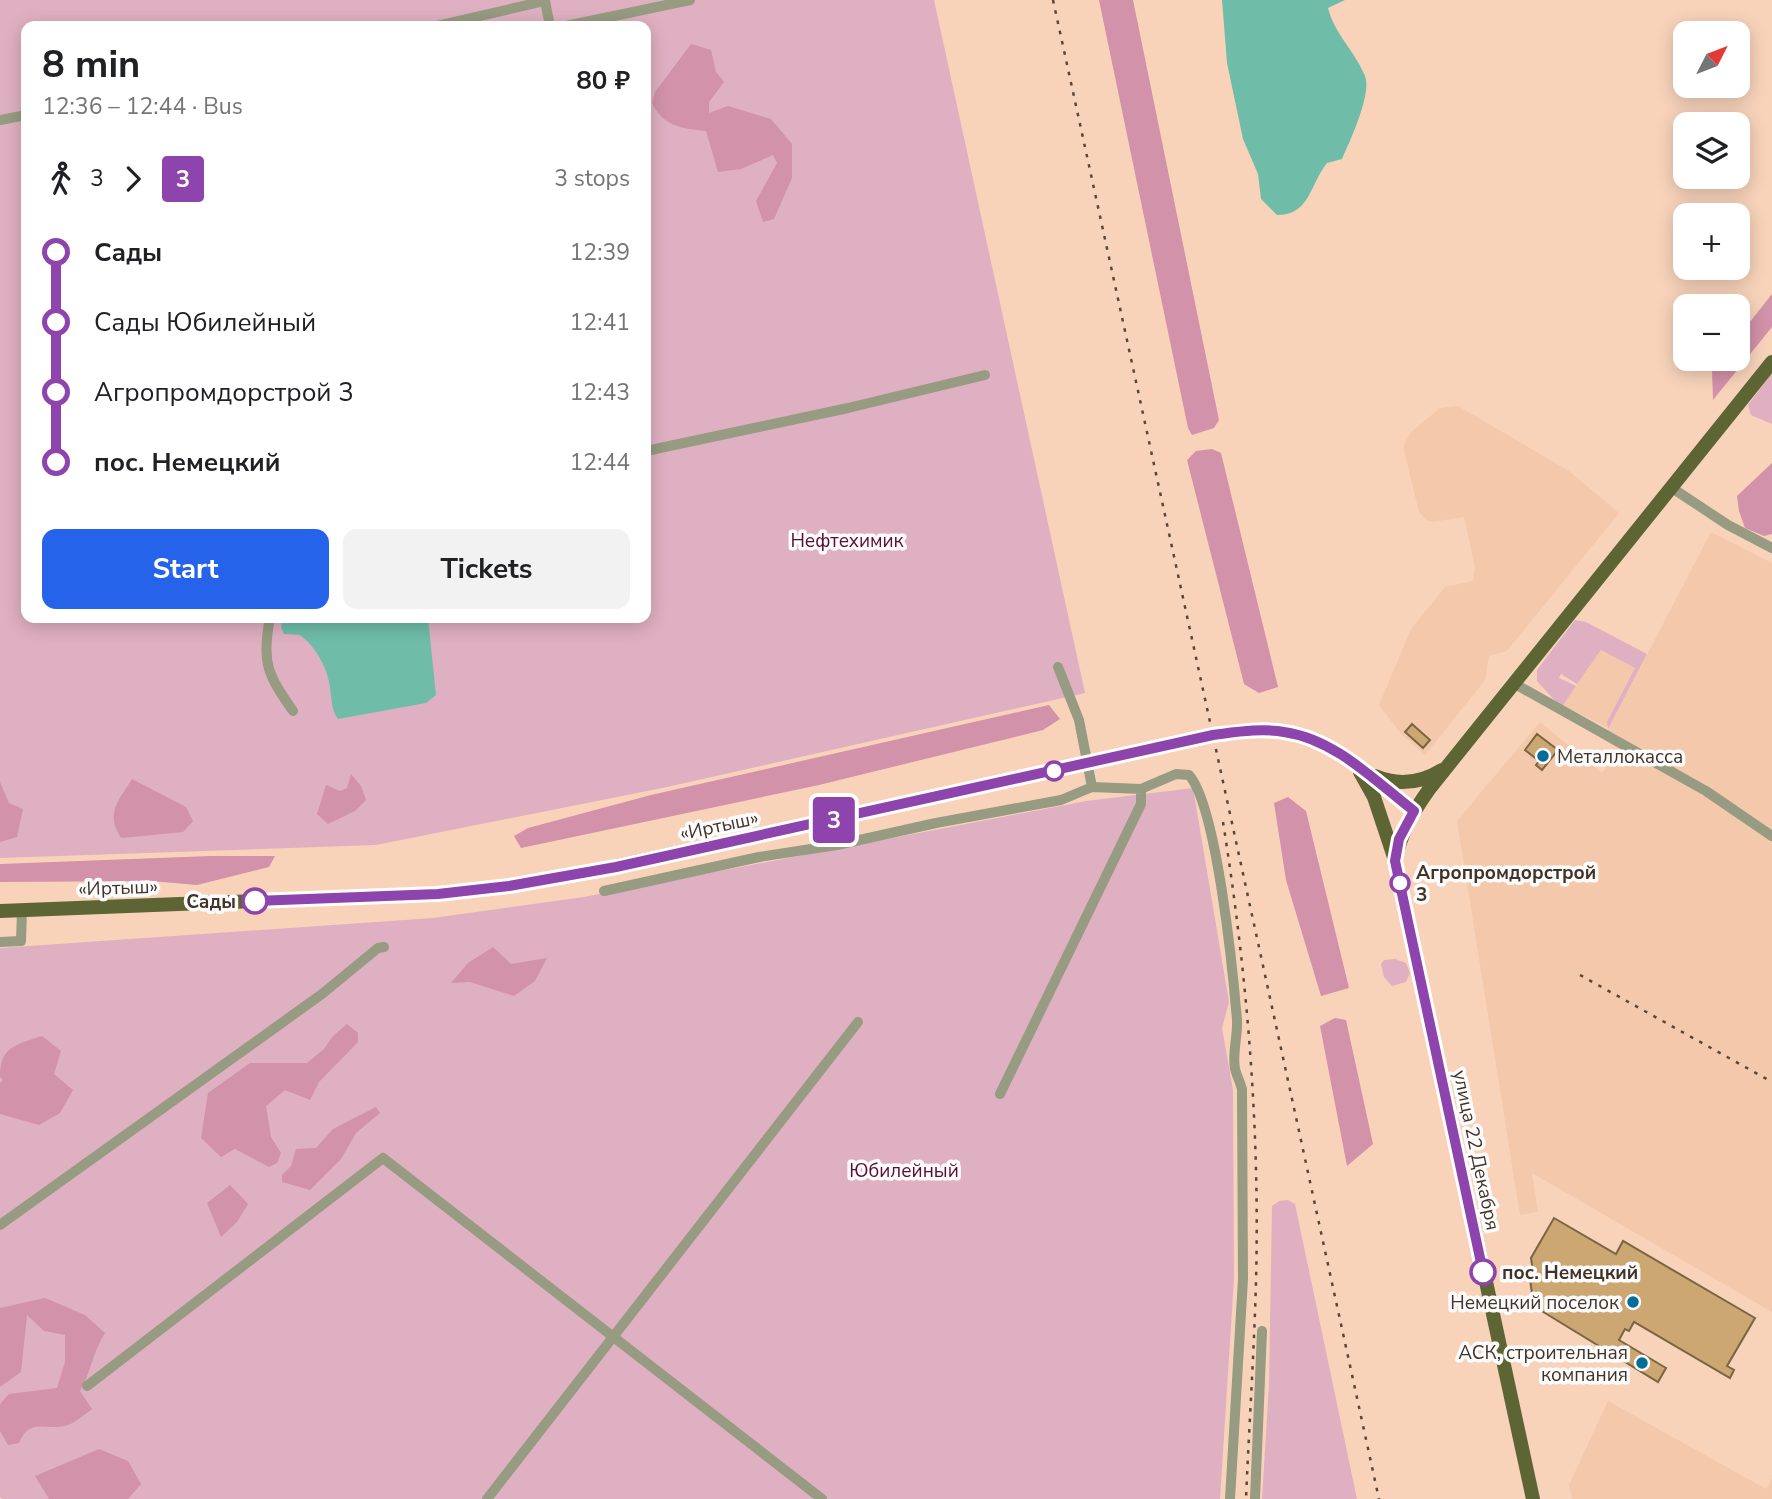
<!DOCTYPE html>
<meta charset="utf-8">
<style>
body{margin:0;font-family:"Nunito Sans",sans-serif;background:#f2f2f2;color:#202124;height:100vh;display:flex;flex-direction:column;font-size:26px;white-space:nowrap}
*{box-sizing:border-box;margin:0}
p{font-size:23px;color:#757577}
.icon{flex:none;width:38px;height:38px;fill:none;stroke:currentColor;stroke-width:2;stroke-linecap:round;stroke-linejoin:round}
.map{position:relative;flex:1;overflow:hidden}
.details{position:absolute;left:21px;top:21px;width:630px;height:602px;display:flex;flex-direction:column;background:#fff;border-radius:14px;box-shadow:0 4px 18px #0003}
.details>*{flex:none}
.badge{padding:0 14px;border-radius:5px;font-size:24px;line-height:46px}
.needle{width:46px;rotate:48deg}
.tools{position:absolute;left:1673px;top:21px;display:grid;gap:14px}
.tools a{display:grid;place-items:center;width:77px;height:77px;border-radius:14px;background:#fff;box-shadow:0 4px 18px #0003;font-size:35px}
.map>.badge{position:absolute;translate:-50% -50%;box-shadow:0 0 0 4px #fff}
.legs{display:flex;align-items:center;gap:10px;height:77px;padding:0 21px;font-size:23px}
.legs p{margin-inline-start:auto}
.overview{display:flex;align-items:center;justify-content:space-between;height:119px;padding:0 21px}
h1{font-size:38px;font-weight:700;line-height:52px}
.button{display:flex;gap:14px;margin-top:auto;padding:14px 21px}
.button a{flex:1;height:80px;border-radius:14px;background:#2563eb;color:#fff;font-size:28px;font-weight:700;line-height:80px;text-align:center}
.button a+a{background:#f2f2f2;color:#202124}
ul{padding:0 21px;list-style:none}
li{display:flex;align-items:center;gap:24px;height:70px;font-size:26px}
li i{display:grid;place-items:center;width:10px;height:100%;margin:0 9px;background:currentColor}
li i::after{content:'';width:18px;height:18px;margin:-9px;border:5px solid;border-radius:50%;background:#fff}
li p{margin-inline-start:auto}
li:first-child i{background:linear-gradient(#0000 50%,currentColor 0)}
li:last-child i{background:linear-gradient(currentColor 50%,#0000 0)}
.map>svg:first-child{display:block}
</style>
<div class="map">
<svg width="1772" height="1499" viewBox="0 0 1772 1499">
<rect width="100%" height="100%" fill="#f8d3ba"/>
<path fill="#f4c8aa" d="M1458 406 1569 471 1619 513 1507 651 1489 656 1485 680 1425 755 1402 735 1379 705 1411 629 1445 587 1473 581 1475 567 1464 517 1432 522 1426 520 1419 512 1403 446 1411 432 1440 408Z
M1711 532 1772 563V1312L1532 1173 1538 1212 1520 1215 1457 821 1540 722 1602 773 1620 750 1603 739Z
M1601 650 1635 668 1607 722 1608 728 1563 705Z
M1608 1401 1766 1489 1772 1478V1499H1572L1569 1485Z"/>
<path fill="#dfb0c1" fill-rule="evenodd" d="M0 0H934L1085 693 667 787 376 845 0 858ZM26 26H646V618H26Z
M1772 373V424L1751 415 1748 405Z
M1575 620 1586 622 1647 654 1608 729 1607 722 1635 668 1601 650 1577 684 1561 674 1559 678 1576 686 1563 705H1559L1537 681V670Z
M1193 788 1229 1002 1222 1028 1233 1090 1234 1279 1220 1499H2L0 1497V948L433 918 584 897 1086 801Z
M1395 959 1406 963 1410 973 1406 982 1392 986 1384 977 1381 964 1384 960Z
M1288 1200 1295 1204 1357 1499H1262L1269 1384 1272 1206 1279 1201Z"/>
<path fill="#d292a9" d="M1099 0H1133L1219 420 1214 428 1192 435 1188 428Z
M691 44 711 50 716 72 724 82 709 102V113L728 106 771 119 792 144V178L774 219 763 222 756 201 777 163 773 155 741 169 718 172 706 131C681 128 664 127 652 103L655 92Z
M1772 294V327L1713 400 1712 370 1720 359H1738V337Z
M1212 449 1221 453 1278 687 1259 693 1244 684 1187 460 1196 451Z
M1772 463V534L1764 536 1745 528 1739 511 1737 496Z
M1049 705 1060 719 1043 730 819 785 521 848 514 836 528 828 651 795Z
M351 774 361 786 366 800 355 811 328 824 317 814 326 785 340 791 347 788Z
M132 779 186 807 193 821 183 832 121 838C105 813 118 802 132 779Z
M0 782 9 803 23 809 17 837 0 842Z
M1288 797 1306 811 1349 988 1321 996 1286 880 1274 803Z
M211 856H275L269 867 197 885 151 881 0 882V864Z
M493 947 511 964 547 958 535 981 514 996 470 982 451 983 468 963Z
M1335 1018 1346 1020 1373 1144 1347 1166 1320 1026Z
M347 1024 358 1033V1042L319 1082 310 1100 285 1090 266 1106 271 1137 281 1153 277 1163 269 1167 235 1149 221 1157 201 1138 208 1093 250 1063H307L324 1049 333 1036Z
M42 1036 61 1051 54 1074 73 1090 60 1113 39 1125 0 1114V1083L3 1080 0 1077C0 1046 16 1045 42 1036Z
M376 1107 380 1113 356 1133 341 1159 310 1190 282 1182V1175L291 1166 296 1149 316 1148 333 1129Z
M230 1185 248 1204 237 1222 221 1237 207 1203Z
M45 1298 85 1315 105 1333C93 1351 91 1372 80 1391L92 1409C85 1414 76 1422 68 1425 47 1432 30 1416 19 1443L8 1445 0 1431V1404L9 1394 57 1388 65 1362V1335L44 1331 27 1315 21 1372 0 1387V1308Z
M99 1449 128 1461 141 1484 128 1499H49L35 1476Z"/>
<path fill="#6fbda9" d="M1222 0H1345L1328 8C1335 35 1355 51 1365 76 1372 94 1350 141 1342 159L1327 163C1309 186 1310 215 1277 215L1261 199 1258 174 1243 139 1227 63Z
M283 618H428L436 695 426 703 338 719C330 709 332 694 329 682 326 665 313 644 300 635L284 634 281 627Z"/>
<path fill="#cda772" stroke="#7a6444" stroke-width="2" d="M1412 724 1430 740 1423 748 1405 732Z
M1537 734 1558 750 1542 770 1536 765 1539 761 1525 750Z
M1554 1218 1616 1254 1623 1241 1755 1318 1727 1366 1734 1370 1730 1378 1634 1322 1629 1331 1625 1329 1619 1340 1666 1368 1658 1382 1540 1310 1537 1293 1532 1294 1530 1279 1534 1278 1531 1258Z"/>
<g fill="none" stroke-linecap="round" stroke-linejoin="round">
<path stroke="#969b81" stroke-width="10" d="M436 26 545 1 550 26
M566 26 690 0
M0 120 26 115
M646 451 848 408 985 375
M1672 488 1728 525 1772 548
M270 618C261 663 268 675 293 711
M1058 667 1079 720 1092 787
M1515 684 1706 791 1772 836
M604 891 759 857 837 845 936 823 1061 800 1092 787 1141 789 1176 774 1189 775C1217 807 1233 972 1237 1020 1238 1036 1232 1053 1235 1069 1237 1076 1240 1082 1242 1089L1243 1279 1230 1499
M0 942 21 941 22 910
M1000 1094 1141 804V789
M0 1225 322 994 378 948 384 947
M87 1386 383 1158 822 1499
M487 1499 858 1022
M1255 1499 1262 1331"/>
<path stroke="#5e6535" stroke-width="14" d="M1360 772 1374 797 1394 857
M1375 776C1398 786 1421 783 1442 770
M0 911 438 894 509 886 589 872 1214 735C1237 732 1261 728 1284 732 1335 739 1376 781 1414 811
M1533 1499 1395 861C1401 832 1413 812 1430 788L1772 362"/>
<path stroke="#58463b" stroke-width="2.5" stroke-dasharray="3.5 7" stroke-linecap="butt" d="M1053 0 1379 1499
M1223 822C1247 973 1260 1128 1256 1282 1254 1354 1249 1427 1246 1499
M1580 975 1772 1082"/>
</g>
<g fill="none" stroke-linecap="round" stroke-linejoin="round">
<defs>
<path id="line-1" d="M255 901 438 894 509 886 616 867 1213 735C1237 732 1261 728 1284 732 1335 739 1375 781 1414 811L1399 839 1395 861 1483 1272"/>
</defs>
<use href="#line-1" stroke="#fff" stroke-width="16"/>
<use href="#line-1" stroke="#8e44ad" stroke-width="10"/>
</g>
<g fill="#016d99" stroke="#fcfcfc" stroke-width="2.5">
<circle cx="1543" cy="756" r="7"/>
<circle cx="1633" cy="1302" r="7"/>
<circle cx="1642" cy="1363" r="7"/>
</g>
<g fill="#fff" stroke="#8e44ad" stroke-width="3.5">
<circle cx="1054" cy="771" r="9"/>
<circle cx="1400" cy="883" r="9"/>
<circle cx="255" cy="901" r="12"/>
<circle cx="1483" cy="1272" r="12"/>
</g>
<g text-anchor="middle" stroke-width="7" stroke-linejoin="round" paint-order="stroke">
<g font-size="19" fill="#5a0e34" stroke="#fcfcfc">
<text x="847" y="547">Нефтехимик</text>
<text x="904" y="1177">Юбилейный</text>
</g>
<g font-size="19" fill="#423329" stroke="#fcfcfc" text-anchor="end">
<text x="1557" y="763" text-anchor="start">Металлокасса</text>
<text x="1619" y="1309">Немецкий поселок</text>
<text x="1628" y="1359">АСК, строительная<tspan x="1628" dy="22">компания</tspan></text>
</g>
<g font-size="19" fill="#423329" stroke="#fcfcfc">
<text transform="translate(719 825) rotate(-12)" y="7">«Иртыш»</text>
<text transform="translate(118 887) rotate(-2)" y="7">«Иртыш»</text>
<text transform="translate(1477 1150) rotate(78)" y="7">улица 22 Декабря</text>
</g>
<g font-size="19" font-weight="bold" fill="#423329" stroke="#fcfcfc" text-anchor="start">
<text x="1416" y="879">Агропромдорстрой<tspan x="1416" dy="22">3</tspan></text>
<text x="236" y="908" text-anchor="end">Сады</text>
<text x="1502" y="1279">пос. Немецкий</text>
</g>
</g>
</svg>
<div class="tools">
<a><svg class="needle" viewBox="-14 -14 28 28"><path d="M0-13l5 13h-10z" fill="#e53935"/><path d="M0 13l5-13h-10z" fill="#757577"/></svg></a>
<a><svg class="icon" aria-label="layers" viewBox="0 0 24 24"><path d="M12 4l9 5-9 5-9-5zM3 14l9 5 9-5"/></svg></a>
<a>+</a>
<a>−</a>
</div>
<b class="badge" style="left:834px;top:820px;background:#8e44ad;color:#fff">3</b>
<section class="details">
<div class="overview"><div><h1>8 min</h1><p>12:36 – 12:44 · Bus</p></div><b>80 ₽</b></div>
<div class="legs"><svg class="icon" aria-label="walk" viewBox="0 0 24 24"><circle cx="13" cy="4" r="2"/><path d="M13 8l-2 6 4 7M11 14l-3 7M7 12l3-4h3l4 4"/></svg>3<svg class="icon" aria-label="forward" viewBox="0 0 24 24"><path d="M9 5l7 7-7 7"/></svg><b class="badge" style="background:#8e44ad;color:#fff">3</b><p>3 stops</p></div>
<ul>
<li><i style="color:#8e44ad"></i><b>Сады</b><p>12:39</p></li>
<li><i style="color:#8e44ad"></i><span>Сады Юбилейный</span><p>12:41</p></li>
<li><i style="color:#8e44ad"></i><span>Агропромдорстрой 3</span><p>12:43</p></li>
<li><i style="color:#8e44ad"></i><b>пос. Немецкий</b><p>12:44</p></li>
</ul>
<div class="button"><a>Start</a><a>Tickets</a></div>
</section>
</div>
